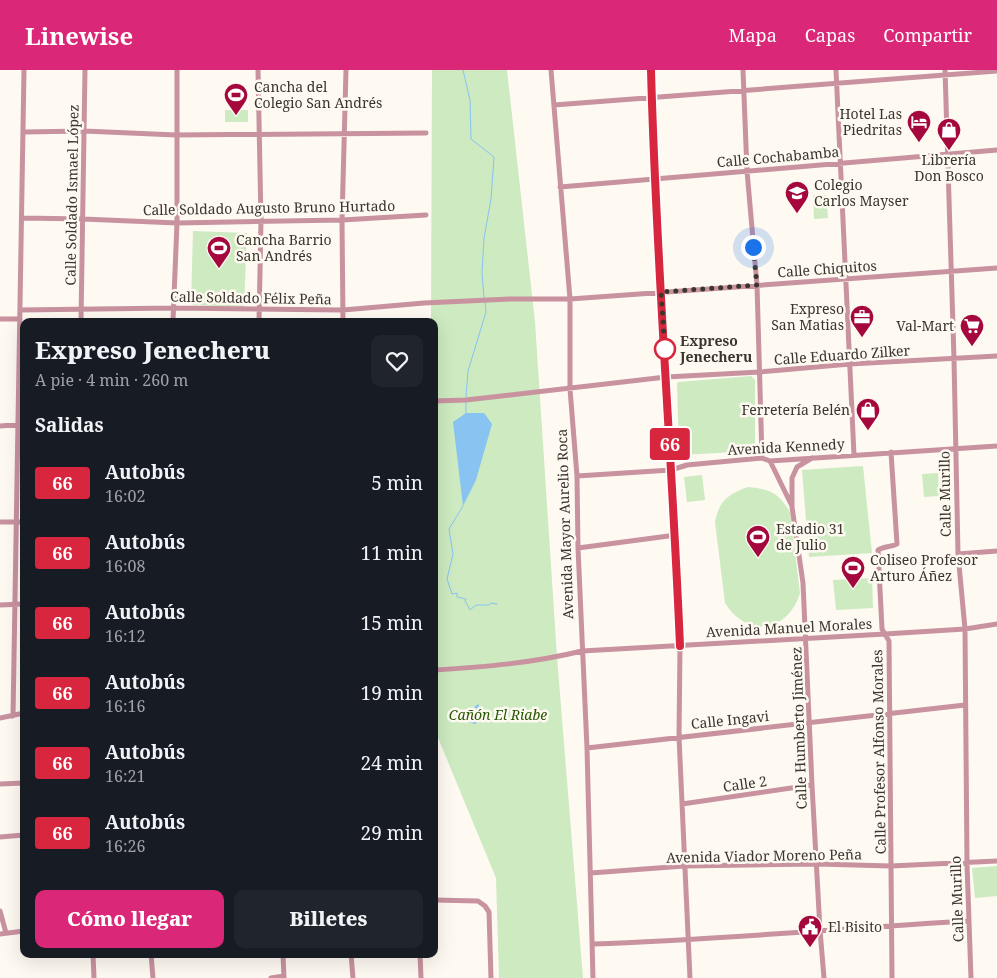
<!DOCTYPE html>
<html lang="es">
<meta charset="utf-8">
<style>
body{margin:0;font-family:"Noto Serif",serif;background:#20242c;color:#f1f3f6;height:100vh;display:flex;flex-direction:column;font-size:19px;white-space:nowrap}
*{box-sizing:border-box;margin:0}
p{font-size:16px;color:#9ea1a6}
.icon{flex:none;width:28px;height:28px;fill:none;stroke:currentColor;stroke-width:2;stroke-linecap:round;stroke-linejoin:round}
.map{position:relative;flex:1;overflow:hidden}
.panel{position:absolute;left:20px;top:248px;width:418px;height:640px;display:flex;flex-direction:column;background:#171b24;border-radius:10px;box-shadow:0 5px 20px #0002}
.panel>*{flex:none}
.badge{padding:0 10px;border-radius:4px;font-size:18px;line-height:32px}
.you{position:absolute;width:25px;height:25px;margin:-12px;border:4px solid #fff;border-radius:50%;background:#1a73e8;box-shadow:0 0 0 8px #1a73e833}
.map>.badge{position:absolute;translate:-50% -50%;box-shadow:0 0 0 2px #fff}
h2{padding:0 15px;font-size:19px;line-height:45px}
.round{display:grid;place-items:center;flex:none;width:52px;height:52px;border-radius:10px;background:#20242c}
.summary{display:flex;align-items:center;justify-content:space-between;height:85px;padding:0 15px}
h1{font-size:24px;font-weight:800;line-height:38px}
.action{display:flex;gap:10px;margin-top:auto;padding:10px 15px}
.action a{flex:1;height:58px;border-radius:10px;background:#db2777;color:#fff;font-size:20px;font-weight:800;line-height:58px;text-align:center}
.action a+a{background:#20242c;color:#f1f3f6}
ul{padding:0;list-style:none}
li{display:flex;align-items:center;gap:15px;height:70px;padding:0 15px}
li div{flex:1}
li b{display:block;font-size:19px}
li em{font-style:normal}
li .badge{min-width:55px;font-weight:700;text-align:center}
header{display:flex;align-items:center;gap:30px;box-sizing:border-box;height:70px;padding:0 25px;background:#db2777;color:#fff}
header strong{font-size:24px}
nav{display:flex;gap:28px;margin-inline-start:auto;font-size:18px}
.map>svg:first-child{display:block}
</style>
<header>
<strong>Linewise</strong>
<nav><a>Mapa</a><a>Capas</a><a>Compartir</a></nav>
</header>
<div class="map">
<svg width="997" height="908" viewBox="0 0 997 908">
<rect width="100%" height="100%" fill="#fef9f1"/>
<path fill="#cdeac1" d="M432 0H507L535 252 557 587 583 908H499L496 808 434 658V251H431Z
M225 40H248V52H225Z
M813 125H826L828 148 814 149Z
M193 161 247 163 244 237 191 235Z
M751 306 755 310V379L753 381 681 385 679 382 677 313 679 312Z
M863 396 872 483 809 487 802 400Z
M938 403 939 426 924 427 922 404Z
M702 405 705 430 687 432 684 407Z
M748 417C770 419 779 423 790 442L800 523C788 563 746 568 725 533L715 452C719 431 728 424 748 417Z
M872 508 873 538 836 540 833 510Z
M997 796V826L975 828 972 798Z"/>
<path fill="#88c3f2" d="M466 343H484L492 354 476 410 463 436 453 352Z
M478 634 480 637 479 652 474 654 469 652 467 644Z"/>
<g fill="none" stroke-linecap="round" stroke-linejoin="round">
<path stroke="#88c3f2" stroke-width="1" d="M463 0 470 30 471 69 494 87 491 129 484 168 482 203 484 228
M466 327 468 301 486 242 485 232
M466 331V343
M463 436 449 459 453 484 447 509 452 524 457 523V527L466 529 465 531 470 540 476 535H489L491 533 497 534"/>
<path stroke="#c8929f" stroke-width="5" d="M258 0 261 151 259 251
M551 0 570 229V319L577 406 578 478 587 678 593 908
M651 0 655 109 676 465 680 576 679 667 690 908
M743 0 747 101 757 215 762 388
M836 0 854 385
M945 0 954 289 958 484 965 559 967 794 971 908
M554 35 997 1
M24 62 84 61 176 65 426 63
M560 117 997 80
M23 148 83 149 177 153 342 150 426 145
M20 240 173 238 343 240 424 233 510 229H570L997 198
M0 249H20
M81 251 85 0
M173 251 177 153V0
M343 251 342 150 346 0
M434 331 466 330 666 307 760 302 850 294 997 286
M0 356 24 354
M891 382 897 474C891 477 884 476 878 480L882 559 889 571 892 908
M812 388 797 397 792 408V437L803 513 812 715 820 860 824 908
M770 391 792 436
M577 406 671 400 687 395 762 388 770 391 997 376
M0 452H24
M578 478 676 465
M958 484 997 481
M0 535 24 534
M434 600C484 597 533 593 582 581L885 564 965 559 997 554
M13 646 24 0
M0 648 24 643
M587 678 965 635
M0 714 24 713
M682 734 812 715
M0 767 24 765
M591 803 684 796 817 794 891 796 997 791
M434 830 478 831 485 836 489 842 491 908
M0 841 6 863
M0 864 24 861
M593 874C718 870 844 858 969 851
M93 884 94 908
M151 884 153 908
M283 884 284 908
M351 884 353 908
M420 884 421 908
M271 908 284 906"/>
</g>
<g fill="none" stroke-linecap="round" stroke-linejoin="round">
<defs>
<path id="line" d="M651 0C656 192 672 384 680 576"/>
</defs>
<use href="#line" stroke="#fff" stroke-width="11"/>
<use href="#line" stroke="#d7263d" stroke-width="8"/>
<path stroke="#3a362d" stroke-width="5" stroke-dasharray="0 9" d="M665 279 661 222 757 215 753 177"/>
</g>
<defs>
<symbol id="stadium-pin" viewBox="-11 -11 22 30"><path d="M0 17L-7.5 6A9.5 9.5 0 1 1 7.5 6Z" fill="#a4083c" stroke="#fef9f1"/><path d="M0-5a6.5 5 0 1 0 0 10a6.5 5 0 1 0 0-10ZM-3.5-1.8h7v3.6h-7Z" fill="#fff"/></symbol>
<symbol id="hotel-pin" viewBox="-11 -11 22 30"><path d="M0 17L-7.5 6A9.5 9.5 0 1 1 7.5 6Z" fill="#a4083c" stroke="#fef9f1"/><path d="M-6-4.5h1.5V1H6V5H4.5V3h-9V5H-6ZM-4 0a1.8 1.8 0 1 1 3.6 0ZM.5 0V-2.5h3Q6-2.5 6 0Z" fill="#fff"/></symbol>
<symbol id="shop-pin" viewBox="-11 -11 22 30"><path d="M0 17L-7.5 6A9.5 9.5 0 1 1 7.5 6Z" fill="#a4083c" stroke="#fef9f1"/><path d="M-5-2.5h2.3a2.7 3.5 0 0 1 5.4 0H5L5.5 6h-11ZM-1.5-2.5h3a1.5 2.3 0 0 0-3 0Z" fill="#fff"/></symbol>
<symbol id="school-pin" viewBox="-11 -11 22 30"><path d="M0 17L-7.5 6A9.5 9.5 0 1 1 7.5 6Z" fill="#a4083c" stroke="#fef9f1"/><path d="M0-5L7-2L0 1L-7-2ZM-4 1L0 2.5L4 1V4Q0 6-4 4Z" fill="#fff"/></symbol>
<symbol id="office-pin" viewBox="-11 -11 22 30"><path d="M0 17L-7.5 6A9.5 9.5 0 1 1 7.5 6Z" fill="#a4083c" stroke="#fef9f1"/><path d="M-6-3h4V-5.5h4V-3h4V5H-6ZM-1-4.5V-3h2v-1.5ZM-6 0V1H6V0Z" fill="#fff"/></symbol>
<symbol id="supermarket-pin" viewBox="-11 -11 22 30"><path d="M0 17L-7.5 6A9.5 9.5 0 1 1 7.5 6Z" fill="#a4083c" stroke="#fef9f1"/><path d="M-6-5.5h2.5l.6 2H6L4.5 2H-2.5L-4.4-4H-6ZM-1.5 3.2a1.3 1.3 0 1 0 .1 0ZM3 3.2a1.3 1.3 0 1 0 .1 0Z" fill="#fff"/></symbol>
<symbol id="civic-pin" viewBox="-11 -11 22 30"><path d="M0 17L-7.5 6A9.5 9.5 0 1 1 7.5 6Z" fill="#a4083c" stroke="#fef9f1"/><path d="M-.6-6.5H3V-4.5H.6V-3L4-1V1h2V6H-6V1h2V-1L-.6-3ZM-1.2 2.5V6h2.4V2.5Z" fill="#fff"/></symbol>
</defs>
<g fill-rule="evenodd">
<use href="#stadium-pin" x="222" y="11" width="28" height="38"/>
<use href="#hotel-pin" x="905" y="38" width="28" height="38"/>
<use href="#shop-pin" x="935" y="46" width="28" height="38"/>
<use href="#school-pin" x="783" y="109" width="28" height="38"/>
<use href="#stadium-pin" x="205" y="164" width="28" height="38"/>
<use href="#office-pin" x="848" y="233" width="28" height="38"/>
<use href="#supermarket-pin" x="958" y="242" width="28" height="38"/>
<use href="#shop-pin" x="854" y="326" width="28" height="38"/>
<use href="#stadium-pin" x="744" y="453" width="28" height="38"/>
<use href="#stadium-pin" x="839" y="484" width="28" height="38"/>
<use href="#civic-pin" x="796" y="843" width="28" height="38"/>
</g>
<circle fill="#fff" stroke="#d7263d" stroke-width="2.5" cx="665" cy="279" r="10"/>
<g text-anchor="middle" stroke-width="5" stroke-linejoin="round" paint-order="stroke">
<g font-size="14" fill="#3a362d" stroke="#fef9f1" text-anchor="start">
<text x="254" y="22">Cancha del<tspan x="254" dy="16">Colegio San Andrés</tspan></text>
<text x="902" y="49" text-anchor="end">Hotel Las<tspan x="902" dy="16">Piedritas</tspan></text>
<text x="949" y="95" text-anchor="middle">Librería<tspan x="949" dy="16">Don Bosco</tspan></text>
<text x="814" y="120">Colegio<tspan x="814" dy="16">Carlos Mayser</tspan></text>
<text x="236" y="175">Cancha Barrio<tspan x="236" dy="16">San Andrés</tspan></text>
<text x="844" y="244" text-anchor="end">Expreso<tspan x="844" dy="16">San Matias</tspan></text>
<text x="954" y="261" text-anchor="end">Val-Mart</text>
<text x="850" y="345" text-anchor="end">Ferretería Belén</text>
<text x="776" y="464">Estadio 31<tspan x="776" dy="16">de Julio</tspan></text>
<text x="870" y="495">Coliseo Profesor<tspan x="870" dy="16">Arturo Áñez</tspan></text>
<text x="828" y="862">El Bisito</text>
</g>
<g font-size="14" fill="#3a362d" stroke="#fef9f1">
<text transform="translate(778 87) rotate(-5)" y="5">Calle Cochabamba</text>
<text transform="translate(72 125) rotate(-89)" y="5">Calle Soldado Ismael López</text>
<text transform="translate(269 138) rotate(-1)" y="5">Calle Soldado Augusto Bruno Hurtado</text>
<text transform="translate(827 199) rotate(-4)" y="5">Calle Chiquitos</text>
<text transform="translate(251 228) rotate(1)" y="5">Calle Soldado Félix Peña</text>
<text transform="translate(842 285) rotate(-4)" y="5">Calle Eduardo Zilker</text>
<text transform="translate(786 377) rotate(-3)" y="5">Avenida Kennedy</text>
<text transform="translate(945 424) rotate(-91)" y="5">Calle Murillo</text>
<text transform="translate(565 454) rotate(-92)" y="5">Avenida Mayor Aurelio Roca</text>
<text transform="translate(789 558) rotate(-3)" y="5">Avenida Manuel Morales</text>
<text transform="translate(730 650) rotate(-6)" y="5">Calle Ingavi</text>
<text transform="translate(799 658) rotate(-92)" y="5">Calle Humberto Jiménez</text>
<text transform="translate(879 682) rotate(-91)" y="5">Calle Profesor Alfonso Morales</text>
<text transform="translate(745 714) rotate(-8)" y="5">Calle 2</text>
<text transform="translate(764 786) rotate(-1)" y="5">Avenida Viador Moreno Peña</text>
<text transform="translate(957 829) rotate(-92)" y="5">Calle Murillo</text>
</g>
<g font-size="14" font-weight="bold" fill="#3a362d" stroke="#fef9f1" text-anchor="start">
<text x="680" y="276">Expreso<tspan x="680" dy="16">Jenecheru</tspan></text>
</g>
<g font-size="14" font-style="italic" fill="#255700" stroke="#fef9f1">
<text x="498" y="650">Cañón El Riabe</text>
</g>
</g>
</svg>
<div class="you" style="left:753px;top:177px"></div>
<b class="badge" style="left:670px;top:374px;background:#d7263d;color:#fff">66</b>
<section class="panel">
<div class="summary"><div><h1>Expreso Jenecheru</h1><p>A pie · 4 min · 260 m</p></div><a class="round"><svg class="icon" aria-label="heart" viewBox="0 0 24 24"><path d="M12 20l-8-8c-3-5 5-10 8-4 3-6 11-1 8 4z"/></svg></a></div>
<h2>Salidas</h2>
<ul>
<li><span class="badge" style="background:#d7263d;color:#fff">66</span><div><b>Autobús</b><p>16:02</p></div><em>5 min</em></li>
<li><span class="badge" style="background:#d7263d;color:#fff">66</span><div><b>Autobús</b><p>16:08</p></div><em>11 min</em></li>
<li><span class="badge" style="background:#d7263d;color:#fff">66</span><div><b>Autobús</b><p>16:12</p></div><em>15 min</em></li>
<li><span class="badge" style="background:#d7263d;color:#fff">66</span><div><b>Autobús</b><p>16:16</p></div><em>19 min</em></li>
<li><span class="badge" style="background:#d7263d;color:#fff">66</span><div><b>Autobús</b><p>16:21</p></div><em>24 min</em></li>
<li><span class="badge" style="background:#d7263d;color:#fff">66</span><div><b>Autobús</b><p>16:26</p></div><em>29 min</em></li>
</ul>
<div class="action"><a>Cómo llegar</a><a>Billetes</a></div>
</section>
</div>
